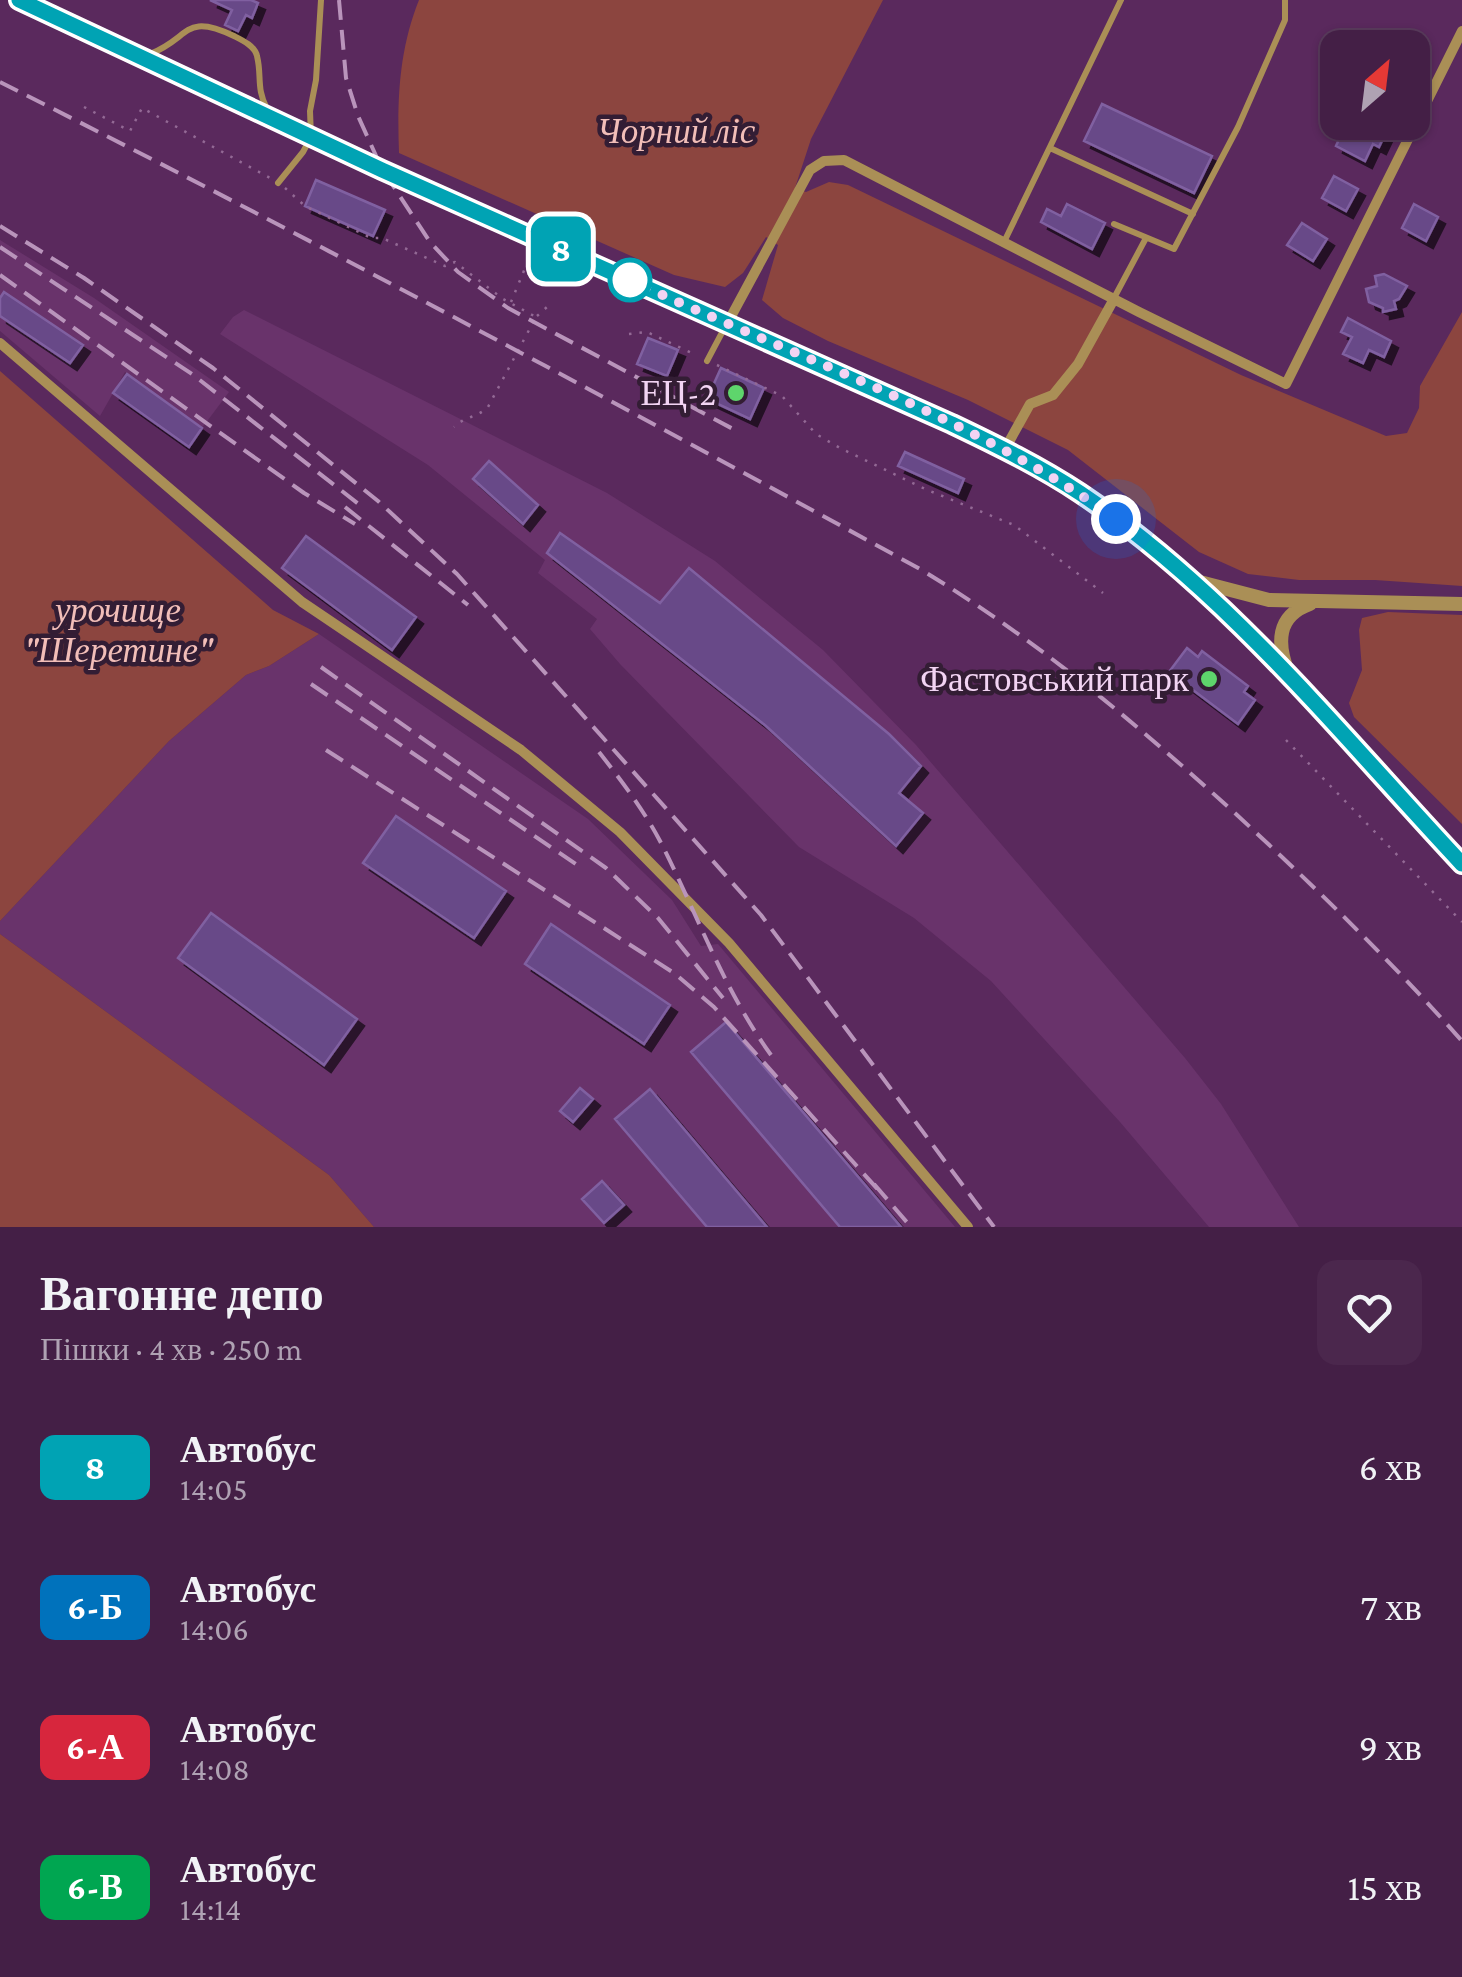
<!DOCTYPE html>
<html lang="uk">
<meta charset="utf-8">
<style>
body{margin:0;font-family:"Crimson Pro",serif;background:#4b274d;color:#f1f3f6;height:100vh;display:flex;flex-direction:column;font-size:38px;white-space:nowrap}
*{box-sizing:border-box;margin:0}
p{font-size:32px;color:#afa2b3}
.icon{flex:none;width:55px;height:55px;fill:none;stroke:currentColor;stroke-width:2;stroke-linecap:round;stroke-linejoin:round}
.map{position:relative;height:1227px;overflow:hidden}
.side{display:flex;flex-direction:column;background:#441f46;flex:1}
.side>*{flex:none}
.badge{padding:0 20px;border-radius:15px;font-size:35px;line-height:65px}
.needle{width:65px;rotate:28deg}
.controls{position:absolute;left:1320px;top:30px;display:grid;gap:20px}
.controls a{display:grid;place-items:center;width:110px;height:110px;border-radius:20px;background:#441f46;box-shadow:0 2px 8px #0004,0 0 0 2px #5c3d5f;font-size:50px}
.you{position:absolute;width:50px;height:50px;margin:-25px;border:8px solid #fff;border-radius:50%;background:#1a73e8;box-shadow:0 0 0 15px #1a73e833}
.map>.badge{position:absolute;translate:-50% -50%;box-shadow:0 0 0 5px #fff}
.round{display:grid;place-items:center;flex:none;width:105px;height:105px;border-radius:20px;background:#4b274d}
.head{display:flex;align-items:center;justify-content:space-between;height:170px;padding:0 40px}
h1{font-size:48px;font-weight:800;line-height:75px}
ul{padding:0;list-style:none}
li{display:flex;align-items:center;gap:30px;height:140px;padding:0 40px}
li div{flex:1}
li b{display:block;font-size:38px}
li em{font-style:normal}
li .badge{min-width:110px;font-weight:700;text-align:center}
.map>svg:first-child{display:block}
</style>
<div class="map">
<svg width="1462" height="1227" viewBox="0 0 1462 1227">
<defs>
<filter id="shadow"><feDropShadow dx="7" dy="7" stdDeviation="0" flood-color="#0009"/></filter>
</defs>
<rect width="100%" height="100%" fill="#5a295d"/>
<path fill="#69336b" d="M0 240 94 298 229 392 202 428 125 372 100 416 0 331Z
M244 310 607 493 715 561 823 650 916 745 1185 1058 1221 1104 1299 1227H1209L1120 1122 991 981 914 918 799 847 620 664 590 629 597 619 538 573 545 560 428 465 220 334 233 317Z
M319 634 588 819 672 900 701 946 718 944 955 1227H374L329 1175 0 934V921L169 741 246 675 269 666Z"/>
<path fill="#8c453f" d="M419 0H883L811 139 795 188 806 192 829 182 848 185 1241 375 1386 436 1407 433 1419 408 1420 386 1462 312V586L1375 580H1299L1248 574 1199 552 1068 450 968 400 828 341 783 318 762 300 778 245 766 237 743 273 725 287 674 275 399 153C397 99 399 50 419 0Z
M0 371 273 610 319 634 269 666 246 675 169 741 0 921Z
M1388 612 1462 615V824L1354 717 1349 703 1362 670 1359 630 1362 618Z
M0 934 329 1175 374 1227H0Z"/>
<path fill="#684988" stroke="#8061a1" stroke-width="2.5" filter="url(#shadow)" d="M210 0H251L258 3 252 18 246 15 238 31 225 25 232 10Z
M1102 104 1212 156 1194 193 1084 141Z
M1339 122H1376L1388 128 1379 147 1373 144 1365 161 1336 146 1341 135 1334 131Z
M1334 176 1358 189 1346 211 1322 198Z
M316 180 385 210 373 236 305 206Z
M1067 204 1105 223 1092 249 1041 222 1047 209 1061 216Z
M1414 204 1438 217 1426 241 1402 228Z
M1302 223 1327 239 1313 261 1287 245Z
M1384 274 1407 286 1399 299 1394 301 1396 309 1383 312V308L1369 302 1366 289 1377 286 1375 276Z
M4 292 83 345 70 363 0 316V298Z
M1348 318 1391 341 1384 357 1369 350 1363 363 1343 354 1352 337 1341 332Z
M648 338 678 350 667 376 637 364Z
M721 368 764 388 750 419 707 399Z
M127 374 202 428 189 447 113 393Z
M905 452 964 479 958 493 898 466Z
M489 461 538 505 523 524 473 479Z
M560 533 660 603 689 568 889 734 921 766 899 793 923 813 896 846 766 726 547 553Z
M306 536 416 617 392 650 282 568Z
M1187 648 1198 657 1202 651 1248 686 1244 692 1255 700 1238 724 1169 672Z
M396 816 506 891 474 938 363 863Z
M211 913 357 1019 324 1065 178 958Z
M551 924 670 1005 644 1044 525 964Z
M726 1022 901 1227H840L691 1052Z
M580 1088 593 1099 573 1122 560 1111Z
M650 1089 767 1227H707L615 1119Z
M602 1181 624 1205 604 1223 582 1199Z"/>
<g fill="none" stroke-linecap="round" stroke-linejoin="round">
<path stroke="#936995" stroke-width="2.5" stroke-dasharray="2.5 8" stroke-linecap="butt" d="M84 107 130 131 142 108 270 178
M285 188 305 206 371 238H382L445 266 455 262 503 299 536 317 488 407C478 417 464 417 454 427
M511 302 528 261 537 265
M537 316 547 307
M629 334 647 332 696 355
M717 365 782 396 816 434 840 448 925 489 1014 525 1103 593
M1286 740 1462 922"/>
<path stroke="#aa8f56" stroke-width="6" d="M150 54C191 38 183 12 234 36 242 40 255 46 257 56 262 76 256 88 267 109
M1050 148 1193 214
M278 183 303 152 311 137 310 111 316 80 321 0
M1114 224 1174 249 1238 127 1285 20V0
M1004 242 1121 0
M1114 298 1146 238
M707 361 726 325"/>
<path stroke="#aa8f56" stroke-width="10" d="M727 324 810 170 824 161 844 160 1139 312 1286 384 1462 31
M0 343 302 602 521 750 620 832 729 943 968 1227
M1005 449 1030 404 1053 395 1078 364 1114 299"/>
<path stroke="#aa8f56" stroke-width="14" d="M1196 581 1269 600 1462 604
M1288 672C1277 644 1276 616 1310 604"/>
<path stroke="#f8e3b7" stroke-width="18" d="M19 0 382 169 952 424C996 445 1039 466 1080 493 1228 592 1340 736 1462 864"/>
<path stroke="#b994bb" stroke-width="4" stroke-dasharray="20 10" stroke-linecap="butt" d="M339 0 346 78 358 116 382 169 430 242 458 272 508 308 733 429
M0 82C310 238 615 402 920 569 1036 639 1137 724 1237 815 1315 887 1391 961 1462 1041
M0 226 84 278 213 368 378 501 457 574 761 915 994 1227
M0 247 192 374 365 509
M0 275 304 493 355 524
M345 507 468 605
M321 667 606 868 658 918 723 998
M311 684 583 869
M326 750 674 973 714 1007 881 1193
M599 752C621 780 643 809 660 841 697 913 723 989 771 1055
M874 1184 911 1227"/>
</g>
<g fill="none" stroke-linecap="round" stroke-linejoin="round">
<defs>
<path id="line" d="M19 0 382 170 952 424C996 445 1039 466 1080 493 1227 591 1342 736 1462 864"/>
</defs>
<use href="#line" stroke="#fff" stroke-width="22"/>
<use href="#line" stroke="#00a3b4" stroke-width="15"/>
<path stroke="#f2d4f3" stroke-width="10" stroke-dasharray="0 18" d="M630 280C787 354 970 415 1116 519"/>
</g>
<circle fill="#fff" stroke="#00a3b4" stroke-width="5" cx="630" cy="280" r="20"/>
<g fill="#5ed56c" stroke="#331d34" stroke-width="4">
<circle cx="736" cy="393" r="10"/>
<circle cx="1209" cy="679" r="10"/>
</g>
<g text-anchor="middle" stroke-width="9" stroke-linejoin="round" paint-order="stroke">
<g font-size="35" font-style="italic" fill="#f2beb8" stroke="#331d34">
<text x="676" y="143">Чорний ліс</text>
<text x="118" y="622">урочище<tspan x="118" dy="40">"Шеретине"</tspan></text>
</g>
<g font-size="35" fill="#f2d4f3" stroke="#331d34" text-anchor="end">
<text x="716" y="405">ЕЦ-2</text>
<text x="1189" y="691">Фастовський парк</text>
</g>
</g>
</svg>
<div class="controls">
<a><svg class="needle" viewBox="-14 -14 28 28"><path d="M0-13l5 13h-10z" fill="#e53935"/><path d="M0 13l5-13h-10z" fill="#afa2b3"/></svg></a>
</div>
<div class="you" style="left:1116px;top:519px"></div>
<b class="badge" style="left:561px;top:249px;background:#00a3b4;color:#fff">8</b>
</div>
<section class="side">
<div class="head"><div><h1>Вагонне депо</h1><p>Пішки · 4 хв · 250 m</p></div><a class="round"><svg class="icon" aria-label="heart" viewBox="0 0 24 24"><path d="M12 20l-8-8c-3-5 5-10 8-4 3-6 11-1 8 4z"/></svg></a></div>
<ul>
<li><span class="badge" style="background:#00a3b4;color:#fff">8</span><div><b>Автобус</b><p>14:05</p></div><em>6 хв</em></li>
<li><span class="badge" style="background:#0072bc;color:#fff">6-Б</span><div><b>Автобус</b><p>14:06</p></div><em>7 хв</em></li>
<li><span class="badge" style="background:#d7263d;color:#fff">6-А</span><div><b>Автобус</b><p>14:08</p></div><em>9 хв</em></li>
<li><span class="badge" style="background:#00a651;color:#fff">6-В</span><div><b>Автобус</b><p>14:14</p></div><em>15 хв</em></li>
</ul>
</section>
